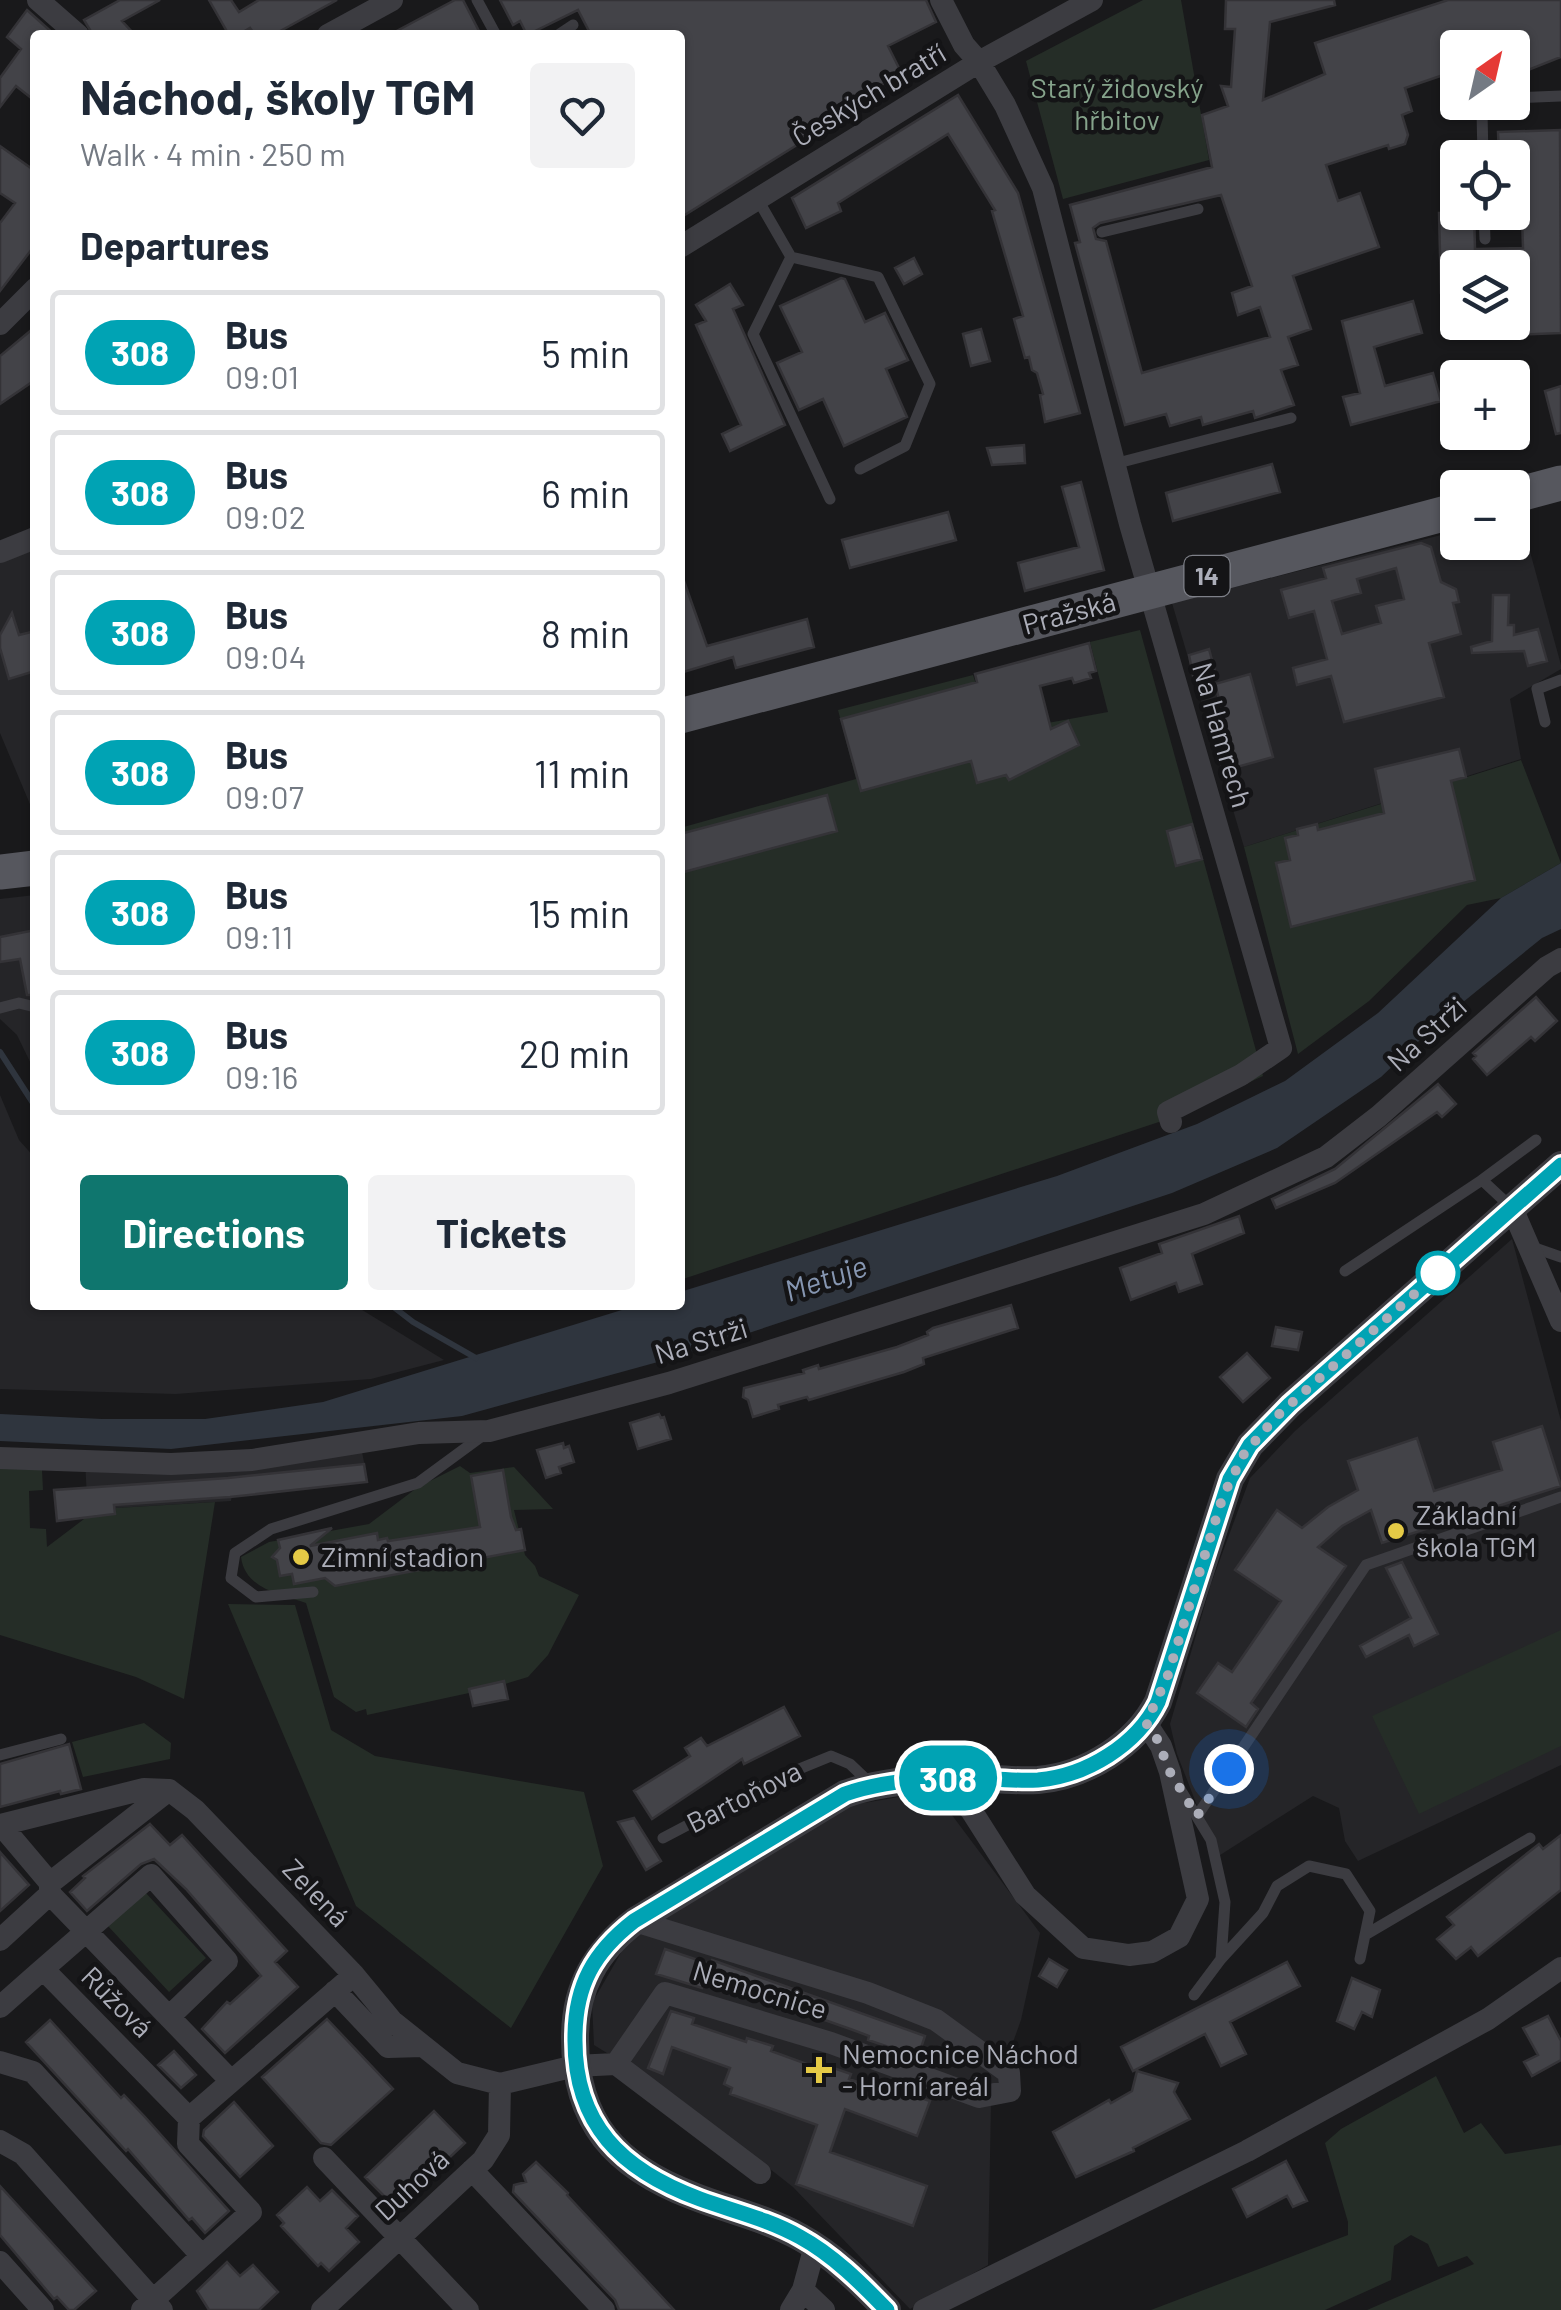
<!DOCTYPE html>
<meta charset="utf-8">
<style>
body{margin:0;font-family:Barlow,sans-serif;background:#f2f2f3;color:#1f2937;height:100vh;display:flex;flex-direction:column;font-size:38px;white-space:nowrap}
*{box-sizing:border-box;margin:0}
p{font-size:32px;color:#747a83}
.icon{flex:none;width:55px;height:55px;fill:none;stroke:currentColor;stroke-width:2;stroke-linecap:round;stroke-linejoin:round}
.map{position:relative;flex:1;overflow:hidden}
.side{position:absolute;left:30px;top:30px;width:655px;height:1280px;display:flex;flex-direction:column;background:#fff;border-radius:10px;box-shadow:0 2px 8px #0004}
.side>*{flex:none}
.badge{padding:0 20px;border-radius:32px;font-size:35px;line-height:65px}
.needle{width:65px;rotate:34deg}
.controls{position:absolute;left:1440px;top:30px;display:grid;gap:20px}
.controls a{display:grid;place-items:center;width:90px;height:90px;border-radius:10px;background:#fff;box-shadow:0 2px 8px #0004;font-size:50px}
.you{position:absolute;width:50px;height:50px;margin:-25px;border:8px solid #fff;border-radius:50%;background:#1a73e8;box-shadow:0 0 0 15px #1a73e833}
.map>.badge{position:absolute;translate:-50% -50%;box-shadow:0 0 0 5px #fff}
h2{padding:0 50px;font-size:38px;line-height:90px}
.round{display:grid;place-items:center;flex:none;width:105px;height:105px;border-radius:10px;background:#f2f2f3}
.headline{display:flex;align-items:center;justify-content:space-between;height:170px;padding:0 50px}
h1{font-size:48px;font-weight:700;line-height:75px}
.primary-button{display:flex;gap:20px;margin-top:auto;padding:20px 50px}
.primary-button a{flex:1;height:115px;border-radius:10px;background:#0f766e;color:#fff;font-size:40px;font-weight:700;line-height:115px;text-align:center}
.primary-button a+a{background:#f2f2f3;color:#1f2937}
ul{padding:0;list-style:none}
li{display:flex;align-items:center;gap:30px;height:125px;margin:0 20px 15px;padding:0 30px;border:5px solid #e0e1e3;border-radius:10px}
li div{flex:1}
li b{display:block;font-size:38px}
li em{font-style:normal}
li .badge{min-width:110px;font-weight:700;text-align:center}
.map>svg:first-child{display:block}
</style>
<div class="map">
<svg width="1561" height="2310" viewBox="0 0 1561 2310">
<rect width="100%" height="100%" fill="#19191b"/>
<path fill="#252528" d="M1520 515 1561 665V669L1510 699 1521 759 1244 847 1172 603 1457 531 1458 542H1512L1513 517Z
M35 544V816L0 733V557Z
M35 895V1072L17 1035 0 1019V899Z
M0 1095 19 1140 35 1158V1305H354L444 1360 371 1379 176 1394 0 1389Z
M1512 1239 1561 1421V1765L1358 1861 1345 1841 1339 1808 1313 1796 1217 1857 1177 1754 1170 1724 1211 1584 1250 1478 1295 1431Z
M359 1437 368 1482 232 1494 231 1501 116 1508 115 1514 88 1516 85 1461 256 1456Z
M934 1791 1040 1933 1021 2020 991 2103 988 2265 910 2309 793 2187 675 2095 594 2045 592 2003 626 1944 705 1887 852 1805Z"/>
<path fill="#252d27" d="M1143 0H1181L1209 160 1063 199 1026 61Z
M1140 630 1263 1076 1174 1117 680 1280V828L856 779 838 710 973 675 992 733 1108 712 1090 642Z
M1521 760 1561 863 1501 898 1467 905 1369 1001 1298 1054 1244 847Z
M460 1466 470 1473 514 1467 553 1509 514 1510 525 1555 535 1566 539 1576 579 1595 548 1655 528 1677 505 1684 508 1699 473 1706 469 1693 367 1715 366 1709 356 1712 334 1697 306 1603C280 1594 245 1589 241 1557L269 1542 369 1524 418 1487Z
M0 1468 42 1470 43 1490 29 1491 30 1528 46 1529 47 1547 88 1516 115 1514 116 1508 215 1502 184 1699 136 1677 0 1635Z
M228 1604 295 1605 331 1730 375 1756 584 1792 603 1866 511 2028 356 1906Z
M1561 1630V1746L1419 1814 1372 1716Z
M144 1723 171 1743 170 1759 83 1777 72 1742Z
M145 1892 206 1958 169 1992 108 1926Z
M1436 2076 1464 2133 1481 2123 1505 2154 1561 2145V2310H1367L1474 2264 1467 2256 1438 2267 1428 2244 1411 2235 1394 2246 1391 2280 1325 2310H1151L1348 2235V2222L1325 2143 1341 2129Z"/>
<path fill="#2f353e" d="M1561 863V929L1542 938 1441 1020 1381 1077 1277 1148 1172 1193 676 1357 462 1416 171 1449 0 1441V1414L102 1419H205L323 1402 638 1305H680V1292L1057 1176 1197 1124 1285 1081 1378 1013 1501 898Z"/>
<g fill="none" stroke-linecap="round" stroke-linejoin="round">
<path stroke="#2f353e" stroke-width="6" d="M0 1052 35 1106
M391 1305 413 1322 476 1358"/>
</g>
<path fill="#434348" stroke="#343337" stroke-width="2.5" fill-rule="evenodd" d="M120 0H160L122 21 135 35H93L84 20Z
M209 0H231L239 12 259 0H337L273 35H255L250 28 238 35H229Z
M455 0H463L481 35H389Z
M500 0H926L936 22 888 46 902 74 870 91 873 95 834 114 837 119 794 141 797 145 680 218V35H591L578 10 527 35 520 21 513 25Z
M1226 0H1334L1335 5 1270 22 1263 100 1325 74 1315 43 1448 0H1561V57L1523 72 1512 48H1458V70L1405 88 1412 111 1402 115 1408 135 1405 144 1389 149 1388 145 1326 165 1338 201 1360 193 1379 247 1293 276 1311 329 1288 337 1298 365 1281 370 1294 405 1255 418 1253 411 1203 425 1201 417 1170 426 1166 414 1125 425 1075 243 1080 242 1070 205 1212 167 1202 115 1228 106 1221 86 1231 87 1235 29H1225ZM1221 195 1252 286 1232 293 1238 315 1260 307 1270 337 1142 373 1106 241 1096 239 1093 228 1100 223Z
M27 10 55 35H35V101L16 86 0 107V78L21 49 7 37Z
M958 95 1018 193 1080 413 1045 422 1040 395 1043 394 1037 373 1032 370 1029 357 1025 358 1014 319 1023 316 992 211 995 210 948 134 838 203 841 211 806 228 792 198Z
M1560 130 1561 333 1512 335V268H1458V293H1441L1439 213 1474 212 1475 249 1523 248 1522 217H1512V158H1499L1498 132Z
M0 146 35 171V245L0 291V223L15 203 0 193Z
M914 258 922 274 904 284 895 268Z
M841 278 845 279 865 322 885 313 908 360 886 369 907 417 844 446 823 399 799 410 777 363 802 352 780 306Z
M730 284 743 305 733 309 785 425 730 451 722 434 741 425 696 325 706 321 696 305Z
M1413 301 1422 333 1374 347 1385 386 1433 373 1441 401 1351 425 1343 397 1360 393 1342 321Z
M35 327V380L0 404V356Z
M981 329 990 361 971 366 963 334Z
M1561 386V433L1556 434 1545 391Z
M1024 445 1025 463 992 465 987 448Z
M1272 464 1280 492 1173 521 1166 493Z
M1081 482 1104 570 1025 591 1018 563 1079 547 1062 487Z
M948 512 956 540 850 568 842 540Z
M1421 543 1431 547 1441 582 1456 589 1459 602 1453 603 1461 634 1429 643 1444 697 1344 722 1331 676 1297 685 1293 668 1327 659 1314 611 1289 618 1281 590 1326 578 1323 568ZM1396 568 1404 599 1376 606 1381 623 1342 634 1332 601 1361 593 1357 579Z
M684 581 707 646 807 619 814 647 736 668 733 657 680 673V582Z
M1493 595H1509L1508 625H1514V635L1538 629 1547 661 1528 666 1524 651 1472 653 1471 647 1492 641Z
M12 613 19 635 35 631V671L9 679 0 648V635Z
M1089 643 1096 671 1089 673 1091 678 1074 683 1072 678 1040 686 1051 729 1068 721 1079 745 1009 780 1006 775 977 783 971 761 861 791 841 719 977 682 975 674Z
M1209 649 1216 675 1194 681 1189 655Z
M1250 674 1273 757 1237 767 1215 684Z
M1459 749 1466 777 1451 781 1475 880 1291 927 1276 863 1290 860 1285 838 1298 835 1297 829 1317 824 1318 830 1384 813 1375 769Z
M827 795 837 831 680 873V834Z
M1192 824 1202 859 1176 866 1167 831Z
M35 930V995H27L20 959 0 962V937Z
M1536 997 1557 1021 1535 1041 1531 1037 1487 1075 1473 1059 1476 1056 1473 1053Z
M1438 1084 1456 1104 1442 1117 1437 1112 1335 1183 1276 1208 1272 1199 1335 1169Z
M1239 1216 1244 1233 1192 1254 1202 1284 1179 1292 1176 1283 1131 1300 1120 1268 1162 1253 1159 1244Z
M1011 1305 1018 1328 923 1358 924 1364 904 1372 809 1400 807 1397 778 1405 779 1409 753 1417 748 1400 743 1397 744 1388 804 1373 803 1370 818 1365 819 1369 897 1347 928 1335 927 1332 933 1328Z
M1276 1327 1302 1332 1298 1350 1272 1346Z
M1247 1353 1270 1378 1243 1402 1220 1377Z
M659 1414 661 1418 664 1417 671 1439 638 1449 630 1423Z
M1542 1426 1561 1486 1382 1543 1371 1510 1342 1526 1318 1547 1346 1566 1251 1703 1258 1709 1246 1727 1197 1693 1218 1663 1232 1672 1281 1601 1235 1570 1277 1510 1302 1528 1328 1507 1358 1490 1348 1461 1417 1438 1434 1491 1502 1470 1493 1442Z
M563 1443 564 1448 569 1446 574 1462 559 1467 561 1473 546 1478 537 1450Z
M364 1464 367 1482 230 1497 114 1505 115 1514 57 1521 54 1490 228 1478Z
M503 1470 511 1517 516 1530 521 1529 525 1550 335 1586 325 1578 294 1584 292 1574 280 1576 277 1560 272 1557 280 1548 278 1540 332 1528 310 1546 377 1533 378 1540 387 1538 388 1541 480 1527 471 1476Z
M1402 1562 1438 1634 1414 1646 1409 1635 1366 1657 1360 1646 1411 1618 1386 1568Z
M504 1681 508 1699 473 1706 469 1689Z
M784 1707 800 1736 744 1764 742 1759 652 1819 634 1791 690 1756 685 1748 701 1738 707 1746Z
M69 1744 81 1789 61 1794 60 1791 0 1807V1764Z
M634 1818 661 1861 646 1870 618 1822Z
M150 1824 170 1845 182 1835 287 1951 275 1962 298 1987 225 2053 202 2029 227 2002 230 2004 261 1976 186 1889 154 1859 141 1864 87 1911 70 1892 85 1878 83 1876Z
M1561 1835V1890L1478 1956 1471 1947 1456 1959 1437 1939 1454 1925 1447 1917 1539 1844 1543 1849Z
M0 1852 29 1885 0 1911Z
M665 1949 710 1964 702 1988 656 1974Z
M1049 1959 1067 1970 1057 1987 1039 1976Z
M712 1960 925 2036 918 2057 868 2040 869 2036 853 2030 706 1978Z
M1287 1962 1300 1986 1230 2022 1246 2054 1221 2066 1205 2034 1133 2071 1121 2047Z
M1352 1978 1380 1990 1372 2017 1362 2012 1354 2029 1337 2021Z
M671 2011 694 2018 692 2024 746 2042 747 2038 773 2046 771 2051 823 2070 825 2065 851 2074 849 2079 902 2098 904 2092 930 2101 917 2136 845 2109 830 2152 927 2186 913 2226 796 2184 817 2125 730 2094 732 2088 724 2084 730 2068 672 2047 663 2074 648 2068Z
M1548 2016 1561 2041V2060L1532 2076 1524 2062 1538 2055 1523 2028Z
M327 2019 393 2089 331 2145 321 2143 262 2077Z
M50 2020 121 2098 124 2095 145 2117 229 2211 205 2233 192 2218 189 2220 128 2149 126 2151 26 2042Z
M174 2051 196 2075 181 2088 158 2065Z
M1137 2071 1178 2083 1174 2092 1190 2119 1133 2148 1134 2151 1076 2177 1053 2132 1109 2100 1111 2103 1132 2091Z
M234 2102 273 2146 240 2177 203 2136 204 2130Z
M434 2111 465 2143 396 2208 365 2177Z
M1286 2161 1307 2201 1293 2207 1287 2196 1247 2217 1233 2189Z
M536 2162 568 2193 567 2195 674 2310H619L615 2300 513 2192 514 2185 526 2182 523 2174Z
M0 2186 96 2291 74 2310H69L57 2297 54 2299 0 2235Z
M307 2187 320 2201 332 2190 358 2216 346 2228 359 2242 329 2271 321 2263 318 2266 281 2226 284 2223 277 2215Z
M227 2262 240 2276 253 2265 278 2292 259 2310H209L197 2291Z"/>
<g fill="none" stroke-linecap="round" stroke-linejoin="round">
<path stroke="#3c3c41" stroke-width="11" d="M477 0 496 35
M558 35 573 25
M1512 98 1561 96
M1483 158 1482 112 1494 102
M757 198 791 257 753 334 830 499
M1484 212 1485 239
M1102 232 1198 209
M791 257 878 277 930 384 905 446 860 469
M1114 464 1291 418
M1545 722 1537 689 1561 680
M0 1008 19 1003 35 1007
M1482 1180 1536 1140
M1532 1247 1561 1257
M1345 1271 1482 1180 1512 1208
M313 1592 256 1597 231 1578 235 1553 271 1529 418 1483 482 1436
M0 1755 61 1739
M1180 1789 1211 1840 1225 1902 1221 1959 1194 1995
M1197 1816 1366 1565 1561 1497
M663 1838 777 1778 831 1756 850 1764 871 1784
M1365 1935 1530 1838
M1221 1959 1263 1913 1277 1886 1309 1866 1346 1874 1370 1911 1360 1959"/>
<path stroke="#3c3c41" stroke-width="22" d="M38 0 78 35
M941 0 964 45 979 62 1005 105 1043 188 1130 524 1281 1048 1241 1075 1168 1112 1171 1122
M328 35 392 0
M680 247 979 62 1092 0
M0 324 35 289
M0 552 35 538
M1512 1208 1561 1321
M0 1458 171 1464 252 1460 419 1433 489 1431 669 1383 1204 1214 1326 1157 1379 1116 1547 967 1561 959
M939 1777 971 1810 1025 1895 1083 1948 1129 1955 1152 1952 1179 1937 1198 1899 1170 1772 1161 1746 1146 1723
M0 1825 144 1789 169 1790 195 1810 354 1975 392 2021 457 2073 500 2084 575 2066 616 2064 665 1993 831 2043 979 2097 1010 2091 1009 2073 936 2020 868 1993 635 1921
M1 1825 50 1883V1894L231 2081
M50 1883 169 1790
M0 1940 50 1894
M335 1991 388 2047 423 2046
M0 2007 43 1969
M169 2017 227 1961 151 1875 43 1969 189 2118 354 1975
M0 2062 33 2072 202 2256
M616 2064 760 2173
M0 2141 23 2154 162 2310
M324 2158 468 2310
M472 2170 604 2310
M0 2262 43 2310
M803 2290 824 2310
M142 2310 251 2212 188 2144 189 2118
M322 2310 483 2160 499 2135 500 2084
M791 2310 803 2290 815 2246
M924 2310 1247 2151 1488 2019 1561 1968"/>
<path stroke="#3c3c41" stroke-width="28" d="M887 2310C861 2283 833 2255 800 2237 766 2218 728 2210 693 2196 615 2166 575 2122 575 2038 575 1987 596 1951 635 1921L845 1794C873 1784 907 1780 937 1778 970 1775 1005 1782 1038 1780 1086 1776 1136 1745 1158 1702L1230 1479 1250 1445 1290 1404 1561 1165"/>
<path stroke="#56575e" stroke-width="35" d="M1512 496 1561 483
M680 716 1458 510
M0 872 35 868"/>
</g>
<g fill="none" stroke-linecap="round" stroke-linejoin="round">
<defs>
<path id="line" d="M887 2310C861 2283 833 2255 800 2237 768 2219 733 2211 700 2199 621 2170 574 2124 575 2038 575 1985 594 1952 634 1921L845 1794C873 1784 907 1780 937 1778 970 1775 1005 1782 1038 1780 1086 1776 1137 1745 1158 1702L1230 1479 1250 1445 1290 1404 1561 1165"/>
</defs>
<use href="#line" stroke="#fff" stroke-width="22"/>
<use href="#line" stroke="#00a3b4" stroke-width="15"/>
<path stroke="#acaeb9" stroke-width="10" stroke-dasharray="0 18" d="M1229 1769 1197 1816 1170 1772 1155 1734 1146 1723 1168 1675 1223 1496 1244 1454 1277 1416 1438 1273"/>
</g>
<circle fill="#fff" stroke="#00a3b4" stroke-width="5" cx="1438" cy="1273" r="20"/>
<g fill="#e5ca46" stroke="#141416" stroke-width="4">
<circle cx="1396" cy="1531" r="10"/>
<circle cx="301" cy="1557" r="10"/>
<path d="M814 2055h10v10h10v10h-10v10h-10v-10h-10v-10h10z"/>
</g>
<g text-anchor="middle" stroke-width="9" stroke-linejoin="round" paint-order="stroke">
<rect fill="#141416" stroke="#7e8088" stroke-width="2.5" x="1184.5" y="556" width="45" height="40" rx="8"/>
<g font-size="25" font-weight="bold" fill="#acaeb9">
<text x="1207" y="585">14</text>
</g>
<g font-size="28" fill="#85a38b" stroke="#141416">
<text x="1117" y="98">Starý židovský<tspan x="1117" dy="32">hřbitov</tspan></text>
</g>
<g font-size="28" fill="#acaeb9" stroke="#141416">
<text transform="translate(869 95) rotate(-31)" y="10">Českých bratří</text>
<text transform="translate(1069 613) rotate(-15)" y="10">Pražská</text>
<text transform="translate(1222 735) rotate(74)" y="10">Na Hamrech</text>
<text transform="translate(1427 1034) rotate(-42)" y="10">Na Strži</text>
<text transform="translate(701 1341) rotate(-17)" y="10">Na Strži</text>
<text transform="translate(744 1797) rotate(-27)" y="10">Bartoňova</text>
<text transform="translate(316 1893) rotate(46)" y="10">Zelená</text>
<text transform="translate(760 1990) rotate(17)" y="10">Nemocnice</text>
<text transform="translate(117 2002) rotate(45)" y="10">Růžová</text>
<text transform="translate(412 2185) rotate(-43)" y="10">Duhová</text>
</g>
<g font-size="28" fill="#acaeb9" stroke="#141416" text-anchor="start">
<text x="1416" y="1525">Základní<tspan x="1416" dy="32">škola TGM</tspan></text>
<text x="321" y="1567">Zimní stadion</text>
<text x="842" y="2064">Nemocnice Náchod<tspan x="842" dy="32">- Horní areál</tspan></text>
</g>
<g font-size="30" font-style="italic" fill="#8696b1" stroke="#141416">
<text transform="translate(826 1279) rotate(-19)" y="10">Metuje</text>
</g>
</g>
</svg>
<div class="controls">
<a><svg class="needle" viewBox="-14 -14 28 28"><path d="M0-13l5 13h-10z" fill="#e53935"/><path d="M0 13l5-13h-10z" fill="#747a83"/></svg></a>
<a><svg class="icon" aria-label="locate" viewBox="0 0 24 24"><circle cx="12" cy="12" r="6"/><path d="M12 2v4M12 18v4M2 12h4M18 12h4"/></svg></a>
<a><svg class="icon" aria-label="layers" viewBox="0 0 24 24"><path d="M12 4l9 5-9 5-9-5zM3 14l9 5 9-5"/></svg></a>
<a>+</a>
<a>−</a>
</div>
<div class="you" style="left:1229px;top:1769px"></div>
<b class="badge" style="left:948px;top:1778px;background:#00a3b4;color:#fff">308</b>
<section class="side">
<div class="headline"><div><h1>Náchod, školy TGM</h1><p>Walk · 4 min · 250 m</p></div><a class="round"><svg class="icon" aria-label="heart" viewBox="0 0 24 24"><path d="M12 20l-8-8c-3-5 5-10 8-4 3-6 11-1 8 4z"/></svg></a></div>
<h2>Departures</h2>
<ul>
<li><span class="badge" style="background:#00a3b4;color:#fff">308</span><div><b>Bus</b><p>09:01</p></div><em>5 min</em></li>
<li><span class="badge" style="background:#00a3b4;color:#fff">308</span><div><b>Bus</b><p>09:02</p></div><em>6 min</em></li>
<li><span class="badge" style="background:#00a3b4;color:#fff">308</span><div><b>Bus</b><p>09:04</p></div><em>8 min</em></li>
<li><span class="badge" style="background:#00a3b4;color:#fff">308</span><div><b>Bus</b><p>09:07</p></div><em>11 min</em></li>
<li><span class="badge" style="background:#00a3b4;color:#fff">308</span><div><b>Bus</b><p>09:11</p></div><em>15 min</em></li>
<li><span class="badge" style="background:#00a3b4;color:#fff">308</span><div><b>Bus</b><p>09:16</p></div><em>20 min</em></li>
</ul>
<div class="primary-button"><a>Directions</a><a>Tickets</a></div>
</section>
</div>
